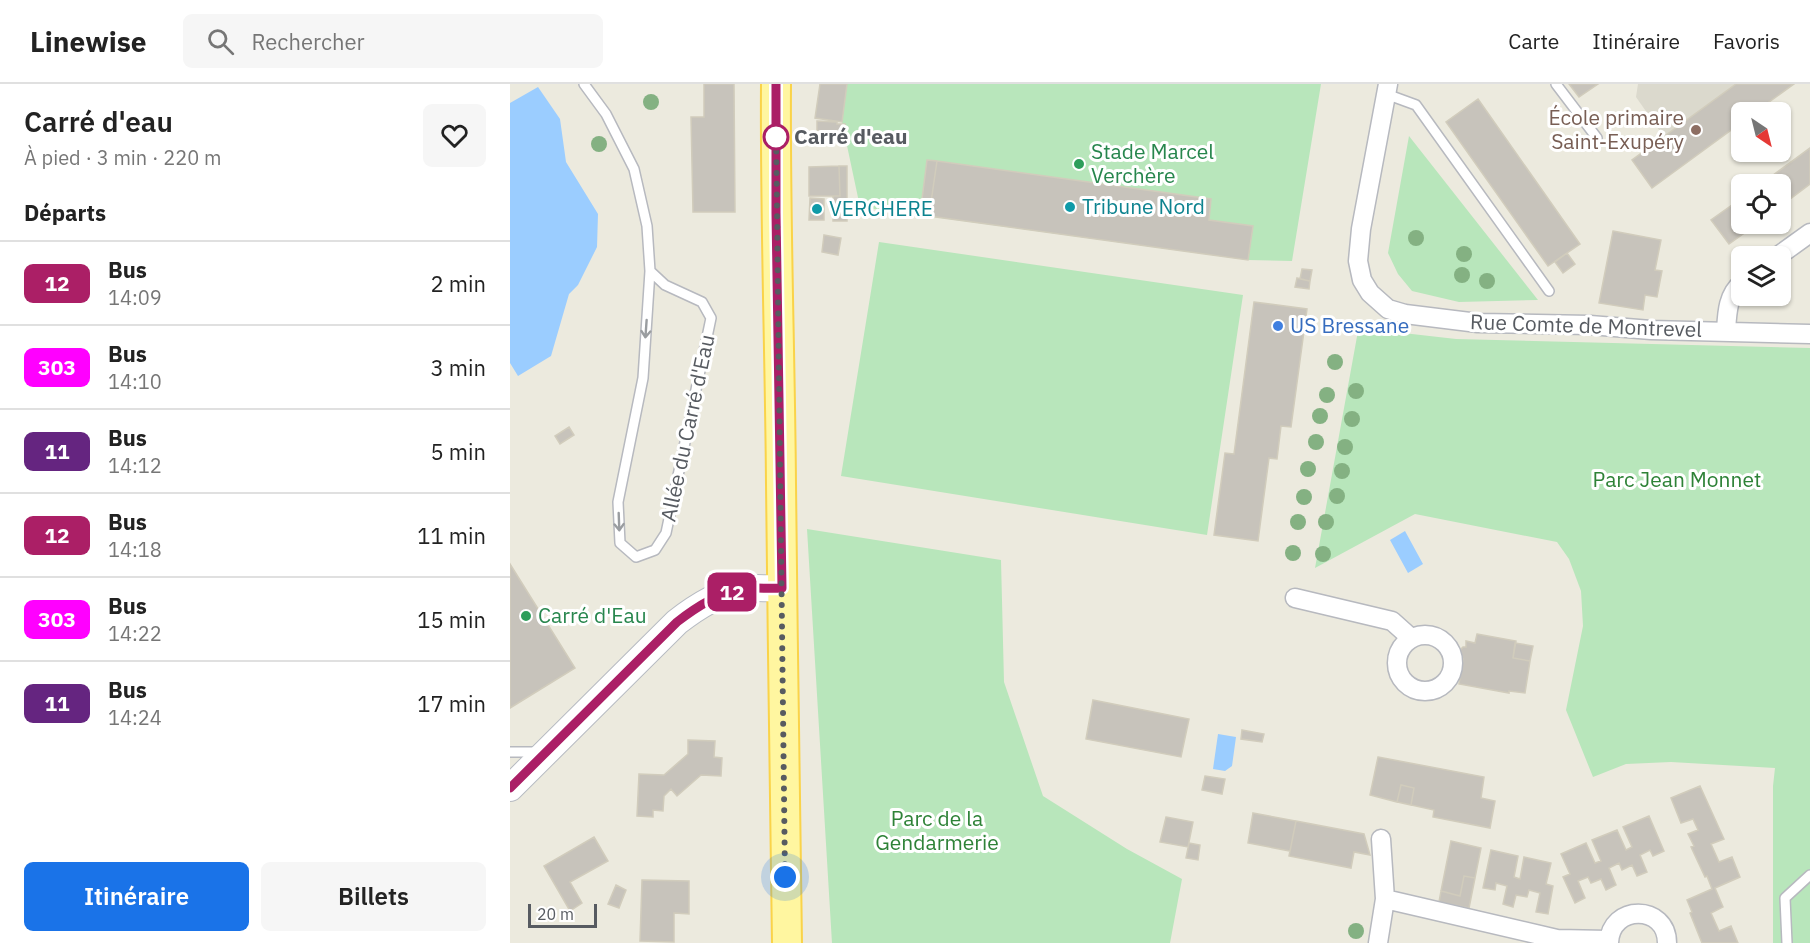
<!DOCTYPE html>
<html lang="fr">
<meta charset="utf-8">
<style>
body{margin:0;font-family:"IBM Plex Sans",sans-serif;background:#f6f6f6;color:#222;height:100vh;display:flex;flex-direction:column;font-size:22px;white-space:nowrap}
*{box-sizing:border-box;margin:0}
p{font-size:20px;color:#767676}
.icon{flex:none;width:33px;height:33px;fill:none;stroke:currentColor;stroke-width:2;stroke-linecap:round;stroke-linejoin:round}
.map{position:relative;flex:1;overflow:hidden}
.details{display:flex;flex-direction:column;background:#fff;width:510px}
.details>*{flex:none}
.badge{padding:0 12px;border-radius:9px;font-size:21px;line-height:39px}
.needle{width:39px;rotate:145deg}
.tools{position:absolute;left:1221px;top:18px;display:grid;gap:12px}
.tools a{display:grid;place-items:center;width:60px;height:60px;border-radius:9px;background:#fff;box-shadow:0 2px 4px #0004;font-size:30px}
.scale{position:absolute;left:18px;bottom:15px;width:69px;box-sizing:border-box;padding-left:6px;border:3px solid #575b61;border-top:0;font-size:16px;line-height:21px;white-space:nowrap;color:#575b61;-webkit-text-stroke:4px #fff;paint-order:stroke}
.you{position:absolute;width:30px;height:30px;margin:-15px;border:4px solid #fff;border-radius:50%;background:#1a73e8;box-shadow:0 0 0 9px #1a73e833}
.map>.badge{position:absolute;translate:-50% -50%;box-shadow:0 0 0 3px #fff}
h2{padding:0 24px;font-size:22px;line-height:54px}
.round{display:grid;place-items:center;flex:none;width:63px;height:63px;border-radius:9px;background:#f6f6f6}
.head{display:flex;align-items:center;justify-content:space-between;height:102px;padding:0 24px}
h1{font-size:28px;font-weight:600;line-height:45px}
.button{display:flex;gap:12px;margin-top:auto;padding:12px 24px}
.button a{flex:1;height:69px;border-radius:9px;background:#1a73e8;color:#fff;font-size:24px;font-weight:600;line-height:69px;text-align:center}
.button a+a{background:#f6f6f6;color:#222}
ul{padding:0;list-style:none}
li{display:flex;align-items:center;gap:18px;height:84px;padding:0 24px;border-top:2px solid #e0e0e0}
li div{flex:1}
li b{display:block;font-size:22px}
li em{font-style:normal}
li .badge{min-width:66px;font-weight:700;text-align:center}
header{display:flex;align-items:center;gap:36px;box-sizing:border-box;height:84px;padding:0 30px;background:#fff;border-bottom:2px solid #e0e0e0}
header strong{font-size:28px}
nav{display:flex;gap:33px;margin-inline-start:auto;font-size:21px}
.search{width:420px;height:54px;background:#f6f6f6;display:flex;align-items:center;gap:15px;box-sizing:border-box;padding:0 21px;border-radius:9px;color:#767676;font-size:22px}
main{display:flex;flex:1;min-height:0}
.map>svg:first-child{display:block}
</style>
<header>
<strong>Linewise</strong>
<div class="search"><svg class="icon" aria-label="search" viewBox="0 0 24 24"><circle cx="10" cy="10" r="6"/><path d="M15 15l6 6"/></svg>Rechercher</div>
<nav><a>Carte</a><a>Itinéraire</a><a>Favoris</a></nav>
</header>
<main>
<section class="details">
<div class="head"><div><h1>Carré d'eau</h1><p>À pied · 3 min · 220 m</p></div><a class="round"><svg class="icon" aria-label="heart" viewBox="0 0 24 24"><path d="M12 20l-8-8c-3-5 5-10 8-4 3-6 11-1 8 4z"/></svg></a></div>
<h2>Départs</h2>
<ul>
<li><span class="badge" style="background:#ab1f66;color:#fff">12</span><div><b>Bus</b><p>14:09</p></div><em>2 min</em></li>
<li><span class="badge" style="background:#f0f;color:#fff">303</span><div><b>Bus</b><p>14:10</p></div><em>3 min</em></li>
<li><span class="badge" style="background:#652580;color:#fff">11</span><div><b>Bus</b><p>14:12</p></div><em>5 min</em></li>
<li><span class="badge" style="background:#ab1f66;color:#fff">12</span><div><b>Bus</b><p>14:18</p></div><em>11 min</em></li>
<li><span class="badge" style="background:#f0f;color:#fff">303</span><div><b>Bus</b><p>14:22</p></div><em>15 min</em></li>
<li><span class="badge" style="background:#652580;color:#fff">11</span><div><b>Bus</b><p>14:24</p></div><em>17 min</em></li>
</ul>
<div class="button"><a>Itinéraire</a><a>Billets</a></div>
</section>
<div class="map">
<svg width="1300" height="859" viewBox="0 0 1300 859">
<rect width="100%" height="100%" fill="#eceade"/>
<path fill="#dbd9cd" d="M1128 0H1284L1245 28H1232L1231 38 1142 104 1122 76 1154 53 1126 13Z"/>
<path fill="#b8e6bb" d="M310 0H811L782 177 738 176 350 123 332 38 305 34Z
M899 52 1028 216 949 218 902 207 888 190 878 169Z
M369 158 733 211 697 451 331 392Z
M848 247 893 249 946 255 1300 264V859H1263V702L1265 684 1161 678 1116 680 1083 693 1056 626 1073 542 1071 507 1059 475 1047 458 905 430 805 484Z
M297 445 491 476 494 598 533 712 617 765 672 795 660 859H322Z"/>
<path fill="#9bcdff" d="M28 3 50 35 56 78 88 130 87 163 68 201 59 210 41 272 8 292 0 279V19Z
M895 447 913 480 898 489 880 456Z
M708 650 726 653 722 682 715 687 703 685Z"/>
<path fill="#c7c3bb" stroke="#d1ccbc" stroke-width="1.5" d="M194 0H224L225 128H183L181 33H194Z
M310 0H337L332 38 305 34Z
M1059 0H1088L1069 13Z
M1226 0H1284L1245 28H1232V38L1142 104 1122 76Z
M968 15 1070 160 1038 182 936 38Z
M307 37 327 38V40H335V51H327V47H307Z
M1300 64V100L1271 122 1278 131 1270 137V100H1251Z
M417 76 427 77 419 132 410 131Z
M427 77 701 115 699 136 743 142 738 176 419 132Z
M329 82 330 112H299V83Z
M329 82H337V137H323V112H330Z
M300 114 314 115V136H299Z
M1232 114V140H1247L1219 160 1201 136Z
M1103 147 1151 156 1145 186 1152 187 1147 213 1135 211 1133 226 1089 219Z
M314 151 331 154 328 171 312 168Z
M1057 169 1065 180 1053 189 1045 178Z
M792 185 802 186 800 197 790 195Z
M787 194 800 197 799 205 785 203Z
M744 218 797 225 781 343 771 342 767 375 759 374 748 457 704 451 715 369 724 370Z
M59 343 64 351 50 360 45 352Z
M0 480 65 584 0 624Z
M967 550 1006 557 1003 574 1020 577 1015 609 999 607V609L949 600 953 575 949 571V567L953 563H956V557L965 559Z
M1005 559 1023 562 1020 577 1003 574Z
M583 616 679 635 671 673 576 655Z
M732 646 754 650 752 658 731 655Z
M178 656 205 657 204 673 212 674 211 692 191 691 167 712 161 705 154 712 153 727 143 726V733L127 732 129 690 154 691 178 670Z
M868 673 974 693 971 714 985 717 980 744 923 733 924 726 901 721 904 704 891 701 887 718 860 711Z
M695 692 715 695 712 710 692 706Z
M891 701 904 704 901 721 887 718Z
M1190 702 1214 755 1201 760 1209 778 1222 773 1230 793 1205 804 1213 823 1201 829 1209 847 1221 842 1228 859H1192L1180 829 1182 828 1177 816 1202 805 1197 792 1195 793 1181 763 1184 762 1178 750 1188 746 1183 735 1171 739 1161 714Z
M743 729 786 737 780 767 738 759Z
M1139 732 1154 767 1143 772 1140 766 1130 771 1137 788 1127 792 1122 781 1112 786 1109 779 1099 784 1106 801 1096 806 1091 795 1081 799 1078 793 1068 797 1075 814 1065 819 1053 793 1060 790 1051 770 1076 759 1085 779 1091 777 1082 756 1107 746 1116 766 1122 763 1113 743Z
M656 733 683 738 678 763 650 758Z
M786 737 854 750 860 771 844 768 841 784 779 772Z
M84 753 98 777 60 798 72 819 60 827 34 782Z
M941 757 971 764 965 794 954 792 950 812 931 807Z
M679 759 690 761 688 776 676 774Z
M981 766 1008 772 1004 793 1010 795 1014 773 1041 779 1036 800 1043 802 1038 830 1026 828 1030 809 1019 806 1017 813 1006 811 1003 823 993 820 997 802 986 799 985 806 973 804Z
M954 792 965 794 959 824 929 818 931 807 950 812Z
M132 796 179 797V830L164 829V858L130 857Z
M106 801 116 806 109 824 98 820Z"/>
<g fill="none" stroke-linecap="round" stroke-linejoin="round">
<defs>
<path id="service" d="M74 0 96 30 124 85 137 142 140 187 133 294 108 418 110 459 126 473 145 466 156 449 201 234 192 218 155 201 140 187
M1046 0 1087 54
M876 10 906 21 1039 207
M0 668H28
M1277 859 1275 814 1300 791"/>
<path id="minor" d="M878 0 851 145 848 177 852 196 860 209 878 225 895 230 968 239 1080 241 1141 246 1300 250
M1268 172 1300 149
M1216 248C1217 231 1217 211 1232 199
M785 514 882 537 901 554
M887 579a28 28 0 1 1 56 0a28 28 0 1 1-56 0Z
M875 815 1047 855 1099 856
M868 859 875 815 871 755
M1099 859C1100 820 1157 820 1157 859"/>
<path id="secondary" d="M0 704 167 538C185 524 206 510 229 505 243 503 258 505 272 504"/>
<path id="primary" d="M266 0C265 133 270 267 271 400 273 553 274 706 277 859"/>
</defs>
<use href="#service" stroke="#b7b9bf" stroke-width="12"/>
<use href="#minor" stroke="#b7b9bf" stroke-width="21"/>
<use href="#secondary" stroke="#b7bbc2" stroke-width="28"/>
<use href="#primary" stroke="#fad349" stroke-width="32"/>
<use href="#service" stroke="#fff" stroke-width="9"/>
<use href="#minor" stroke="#fff" stroke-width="18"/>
<use href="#secondary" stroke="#fff" stroke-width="26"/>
<use href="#primary" stroke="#fff6a0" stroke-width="28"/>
</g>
<g fill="#84b182">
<circle cx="141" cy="18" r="8"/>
<circle cx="89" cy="60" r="8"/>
<circle cx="906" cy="154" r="8"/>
<circle cx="954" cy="170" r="8"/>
<circle cx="952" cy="191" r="8"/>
<circle cx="977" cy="197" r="8"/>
<circle cx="825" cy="278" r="8"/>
<circle cx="846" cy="307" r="8"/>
<circle cx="817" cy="311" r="8"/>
<circle cx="810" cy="332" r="8"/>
<circle cx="842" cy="335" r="8"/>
<circle cx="806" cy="358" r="8"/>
<circle cx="835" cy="363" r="8"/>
<circle cx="798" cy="385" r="8"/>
<circle cx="832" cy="387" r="8"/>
<circle cx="827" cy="412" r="8"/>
<circle cx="794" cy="413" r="8"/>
<circle cx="788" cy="438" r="8"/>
<circle cx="816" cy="438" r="8"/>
<circle cx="783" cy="469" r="8"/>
<circle cx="813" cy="470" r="8"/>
<circle cx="846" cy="847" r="8"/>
</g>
<defs><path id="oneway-shaft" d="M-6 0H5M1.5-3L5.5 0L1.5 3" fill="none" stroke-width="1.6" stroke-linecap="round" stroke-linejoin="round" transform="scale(1.5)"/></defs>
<g stroke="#9a9da0">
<use href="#oneway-shaft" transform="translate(136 245) rotate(94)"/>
<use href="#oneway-shaft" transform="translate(109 438) rotate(88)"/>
</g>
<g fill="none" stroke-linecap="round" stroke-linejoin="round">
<defs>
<path id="line" d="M0 704 167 538C185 524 206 510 229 505 243 503 258 505 272 504L266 129V0"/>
</defs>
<use href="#line" stroke="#fff" stroke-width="14"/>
<use href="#line" stroke="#ab1f66" stroke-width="9"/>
<path stroke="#575b61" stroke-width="6" stroke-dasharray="0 10.8" d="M266 53V44L275 793"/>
</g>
<circle fill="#8d6e63" stroke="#fff" stroke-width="2" cx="1186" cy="46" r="6"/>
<circle fill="#fff" stroke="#ab1f66" stroke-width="3" cx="266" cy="53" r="12"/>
<g fill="#2e9e5b" stroke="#fff" stroke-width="2">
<circle cx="569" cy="80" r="6"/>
<circle cx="16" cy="532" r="6"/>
</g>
<g fill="#0f9aa8" stroke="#fff" stroke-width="2">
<circle cx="560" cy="123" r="6"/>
<circle cx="307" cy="125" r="6"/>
</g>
<circle fill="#3f7fe0" stroke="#fff" stroke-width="2" cx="768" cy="242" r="6"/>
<g text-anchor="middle" stroke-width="6" stroke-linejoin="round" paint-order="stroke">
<g font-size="21" fill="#785e54" stroke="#fff" text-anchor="end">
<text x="1174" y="41">École primaire<tspan x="1174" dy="24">Saint-Exupéry</tspan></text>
</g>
<g font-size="21" font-weight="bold" fill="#575b61" stroke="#fff" text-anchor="start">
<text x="284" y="60">Carré d'eau</text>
</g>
<g font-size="21" fill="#27864d" stroke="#fff" text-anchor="start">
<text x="581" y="75">Stade Marcel<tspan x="581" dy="24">Verchère</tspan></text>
<text x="28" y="539">Carré d'Eau</text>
</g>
<g font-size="21" fill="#0d838f" stroke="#fff" text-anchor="start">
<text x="572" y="130">Tribune Nord</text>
<text x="319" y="132">VERCHERE</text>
</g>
<g font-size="21" fill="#366cbe" stroke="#fff" text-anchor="start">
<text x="780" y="249">US Bressane</text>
</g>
<g font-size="21" fill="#575b61" stroke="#fff">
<text transform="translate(1076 242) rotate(2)" y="7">Rue Comte de Montrevel</text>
<text transform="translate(178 344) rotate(-78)" y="7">Allée du Carré d'Eau</text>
</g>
<g font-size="21" fill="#2e8237" stroke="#fff">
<text x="1167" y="403">Parc Jean Monnet</text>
<text x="427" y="742">Parc de la<tspan x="427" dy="24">Gendarmerie</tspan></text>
</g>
</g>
</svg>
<div class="tools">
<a><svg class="needle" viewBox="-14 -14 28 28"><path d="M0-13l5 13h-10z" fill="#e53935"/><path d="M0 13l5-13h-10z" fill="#767676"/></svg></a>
<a><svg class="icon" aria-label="locate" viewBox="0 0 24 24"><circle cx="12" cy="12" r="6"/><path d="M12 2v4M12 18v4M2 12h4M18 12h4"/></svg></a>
<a><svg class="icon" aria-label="layers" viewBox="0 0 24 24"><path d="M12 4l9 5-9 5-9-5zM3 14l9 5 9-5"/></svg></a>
</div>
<div class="scale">20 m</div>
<div class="you" style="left:275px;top:793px"></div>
<b class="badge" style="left:222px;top:508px;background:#ab1f66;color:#fff">12</b>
</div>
</main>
